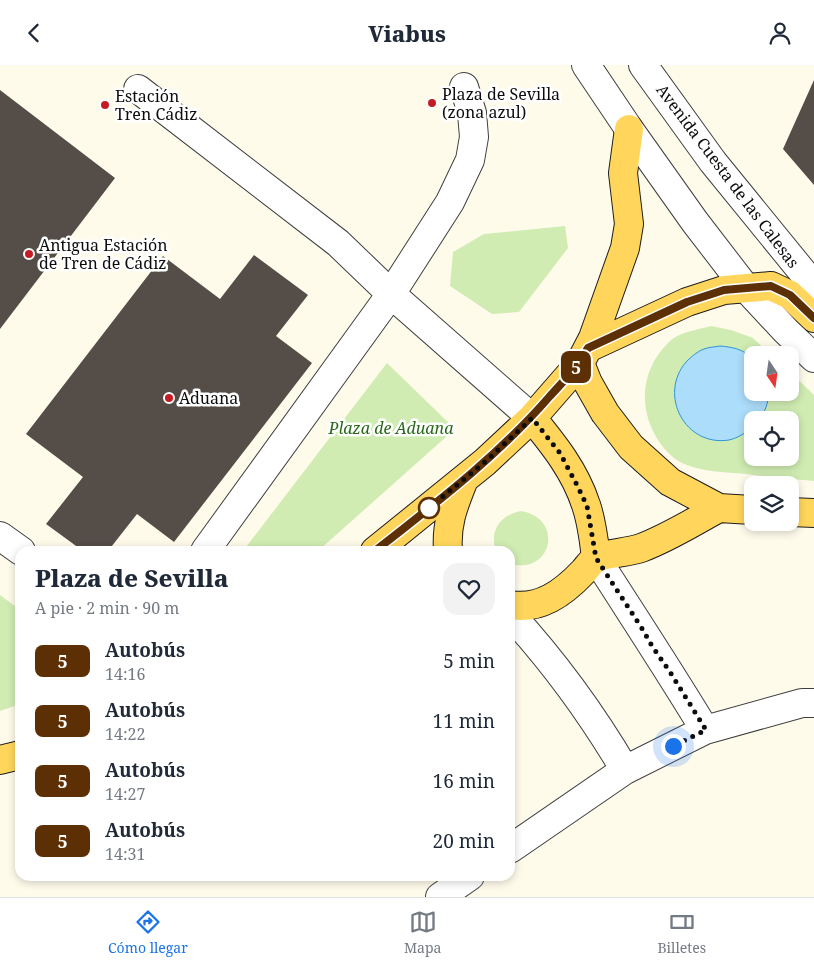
<!DOCTYPE html>
<html lang="es">
<meta charset="utf-8">
<style>
body{margin:0;font-family:"Noto Serif",serif;background:#f2f2f3;color:#1f2937;height:100vh;display:flex;flex-direction:column;font-size:19px;white-space:nowrap}
*{box-sizing:border-box;margin:0}
p{font-size:16px;color:#747a83}
.icon{flex:none;width:28px;height:28px;fill:none;stroke:currentColor;stroke-width:2;stroke-linecap:round;stroke-linejoin:round}
.map{position:relative;flex:1;overflow:hidden}
.sheet{position:absolute;left:15px;top:481px;width:500px;height:335px;display:flex;flex-direction:column;background:#fff;border-radius:15px;box-shadow:0 2px 8px #0003}
.sheet>*{flex:none}
.badge{padding:0 10px;border-radius:8px;font-size:18px;line-height:32px}
.needle{width:32px;rotate:167deg}
.buttons{position:absolute;left:744px;top:281px;display:grid;gap:10px}
.buttons a{display:grid;place-items:center;width:55px;height:55px;border-radius:10px;background:#fff;box-shadow:0 2px 8px #0003;font-size:25px}
.you{position:absolute;width:25px;height:25px;margin:-12px;border:4px solid #fff;border-radius:50%;background:#1a73e8;box-shadow:0 0 0 8px #1a73e833}
.map>.badge{position:absolute;translate:-50% -50%;box-shadow:0 0 0 2px #fff}
.round{display:grid;place-items:center;flex:none;width:52px;height:52px;border-radius:15px;background:#f2f2f3}
.head{display:flex;align-items:center;justify-content:space-between;height:85px;padding:0 20px}
h1{font-size:24px;font-weight:800;line-height:38px}
ul{padding:0;list-style:none}
li{display:flex;align-items:center;gap:15px;height:60px;padding:0 20px}
li div{flex:1}
li b{display:block;font-size:19px}
li em{font-style:normal}
li .badge{min-width:55px;font-weight:700;text-align:center}
header{display:flex;justify-content:space-between;align-items:center;height:65px;padding:0 20px;background:#fff;font-size:22px;font-weight:800}
.dock{display:flex;justify-content:space-around;align-items:center;height:70px;border-top:1px solid #e0e1e3;background:#fff;font-size:14px;color:#747a83}
.dock a{display:grid;justify-items:center;gap:2px}
.dock .active{color:#1a73e8}
.map>svg:first-child{display:block}
</style>
<header><svg class="icon" aria-label="back" viewBox="0 0 24 24"><path d="M15 5l-7 7 7 7"/></svg>Viabus<svg class="icon" aria-label="person" viewBox="0 0 24 24"><circle cx="12" cy="8" r="4"/><path d="M4 21q1-7 8-7t8 7"/></svg></header>
<div class="map">
<svg width="814" height="832" viewBox="0 0 814 832">
<rect width="100%" height="100%" fill="#fffbeb"/>
<path fill="#d0ecb2" fill-rule="evenodd" d="M565 161 568 183 519 247 492 249 450 221 453 187 484 169Z
M711 261 731 265 753 273 771 290H752V328H790V307L814 330V416C791 414 768 412 746 409 724 407 702 407 682 398 670 392 660 380 654 368 638 337 643 302 669 277 679 267 697 265 711 261ZM752 355H790V392H752Z
M387 298 455 364 318 486H243Z
M521 446C564 453 553 510 510 499V486H496C489 466 500 450 521 446Z
M0 530 20 545V639L0 646Z"/>
<path fill="#acddfa" stroke="#2e94d6" d="M720 281C732 282 743 284 752 293V328H768C769 337 765 347 759 355H752V363C745 368 738 373 729 375 685 382 658 330 686 297 691 292 698 286 704 284 709 282 715 282 720 281Z"/>
<path fill="#554d48" d="M814 15V120L783 84Z
M0 25 115 113 0 264Z
M254 190 308 230 276 271 312 298 174 477 137 449 108 486H83L46 459 83 412 26 369 163 191 220 234Z"/>
<g fill="none" stroke-linecap="round" stroke-linejoin="round">
<defs>
<path id="minor" d="M586 0 629 64 695 157 745 222 786 266 814 293
M643 0 713 97 814 221
M138 24 338 178 391 229 532 353
M0 471 21 486
M205 486 391 229 450 137 470 95 474 72 472 48 464 22
M596 493C633 551 670 607 705 665
M510 549C555 598 592 649 625 705
M510 784 625 705 705 665 802 638H814
M440 832 470 811"/>
<path id="major" d="M588 283 687 237 724 225 771 221 790 230 814 253
M580 298 588 318 605 348 631 382 670 417 719 443 752 445
M532 353C554 380 575 406 586 440 592 457 594 476 596 493
M790 447 814 448
M375 486 485 397 532 353 580 298 593 273 625 183 629 159 623 108 629 64
M448 486C446 459 453 442 463 417
M510 540C540 545 563 528 583 507 587 503 591 496 596 493 603 489 630 487 641 483 668 473 693 457 719 443
M0 695 20 690"/>
</defs>
<use href="#minor" stroke="#3f3f3f" stroke-width="30"/>
<use href="#major" stroke="#1d1d1d" stroke-width="30"/>
<use href="#minor" stroke="#fff" stroke-width="28"/>
<use href="#major" stroke="#ffd65b" stroke-width="28"/>
</g>
<g fill="none" stroke-linecap="round" stroke-linejoin="round">
<defs>
<path id="line" d="M375 486C436 438 499 390 550 331 564 316 578 301 588 283L687 237 724 225 771 221 790 230 814 253"/>
</defs>
<use href="#line" stroke="#fff" stroke-width="11"/>
<use href="#line" stroke="#5d2f04" stroke-width="8"/>
<path stroke="#0c0c0c" stroke-width="5" stroke-dasharray="0 9" d="M429 443 485 397 532 353 560 388 578 422 587 441 596 493 643 565 652 581 670 607 706 665 673 681"/>
</g>
<g fill="#c51b24" stroke="#fff" stroke-width="2">
<circle cx="432" cy="38" r="5"/>
<circle cx="105" cy="40" r="5"/>
<circle cx="29" cy="189" r="5"/>
<circle cx="169" cy="333" r="5"/>
</g>
<circle fill="#fff" stroke="#5d2f04" stroke-width="2.5" cx="429" cy="443" r="10"/>
<g text-anchor="middle" stroke-width="5" stroke-linejoin="round" paint-order="stroke">
<g font-size="16" fill="#0c0c0c" stroke="#fff" text-anchor="start">
<text x="442" y="35">Plaza de Sevilla<tspan x="442" dy="18">(zona azul)</tspan></text>
<text x="115" y="37">Estación<tspan x="115" dy="18">Tren Cádiz</tspan></text>
<text x="39" y="186">Antigua Estación<tspan x="39" dy="18">de Tren de Cádiz</tspan></text>
<text x="179" y="339">Aduana</text>
</g>
<g font-size="16" fill="#0c0c0c" stroke="#fff">
<text transform="translate(728 111) rotate(53)" y="6">Avenida Cuesta de las Calesas</text>
</g>
<g font-size="16" font-style="italic" fill="#296718" stroke="#fff">
<text x="391" y="369">Plaza de Aduana</text>
</g>
</g>
</svg>
<div class="buttons">
<a><svg class="needle" viewBox="-14 -14 28 28"><path d="M0-13l5 13h-10z" fill="#e53935"/><path d="M0 13l5-13h-10z" fill="#747a83"/></svg></a>
<a><svg class="icon" aria-label="locate" viewBox="0 0 24 24"><circle cx="12" cy="12" r="6"/><path d="M12 2v4M12 18v4M2 12h4M18 12h4"/></svg></a>
<a><svg class="icon" aria-label="layers" viewBox="0 0 24 24"><path d="M12 4l9 5-9 5-9-5zM3 14l9 5 9-5"/></svg></a>
</div>
<div class="you" style="left:673px;top:681px"></div>
<b class="badge" style="left:576px;top:302px;background:#5d2f04;color:#fff">5</b>
<section class="sheet">
<div class="head"><div><h1>Plaza de Sevilla</h1><p>A pie · 2 min · 90 m</p></div><a class="round"><svg class="icon" aria-label="heart" viewBox="0 0 24 24"><path d="M12 20l-8-8c-3-5 5-10 8-4 3-6 11-1 8 4z"/></svg></a></div>
<ul>
<li><span class="badge" style="background:#5d2f04;color:#fff">5</span><div><b>Autobús</b><p>14:16</p></div><em>5 min</em></li>
<li><span class="badge" style="background:#5d2f04;color:#fff">5</span><div><b>Autobús</b><p>14:22</p></div><em>11 min</em></li>
<li><span class="badge" style="background:#5d2f04;color:#fff">5</span><div><b>Autobús</b><p>14:27</p></div><em>16 min</em></li>
<li><span class="badge" style="background:#5d2f04;color:#fff">5</span><div><b>Autobús</b><p>14:31</p></div><em>20 min</em></li>
</ul>
</section>
</div>
<nav class="dock">
<a class="active"><svg class="icon" aria-label="directions" viewBox="0 0 24 24"><path d="M12 3l9 9-9 9-9-9zM9 14v-3h6M13 9l2 2-2 2"/></svg>Cómo llegar</a>
<a><svg class="icon" aria-label="map" viewBox="0 0 24 24"><path d="M3 6l6-2 6 2 6-2v14l-6 2-6-2-6 2zM9 4v14M15 6v14"/></svg>Mapa</a>
<a><svg class="icon" aria-label="tickets" viewBox="0 0 24 24"><path d="M3 7h18v10H3zM15 7v10"/></svg>Billetes</a>
</nav>
